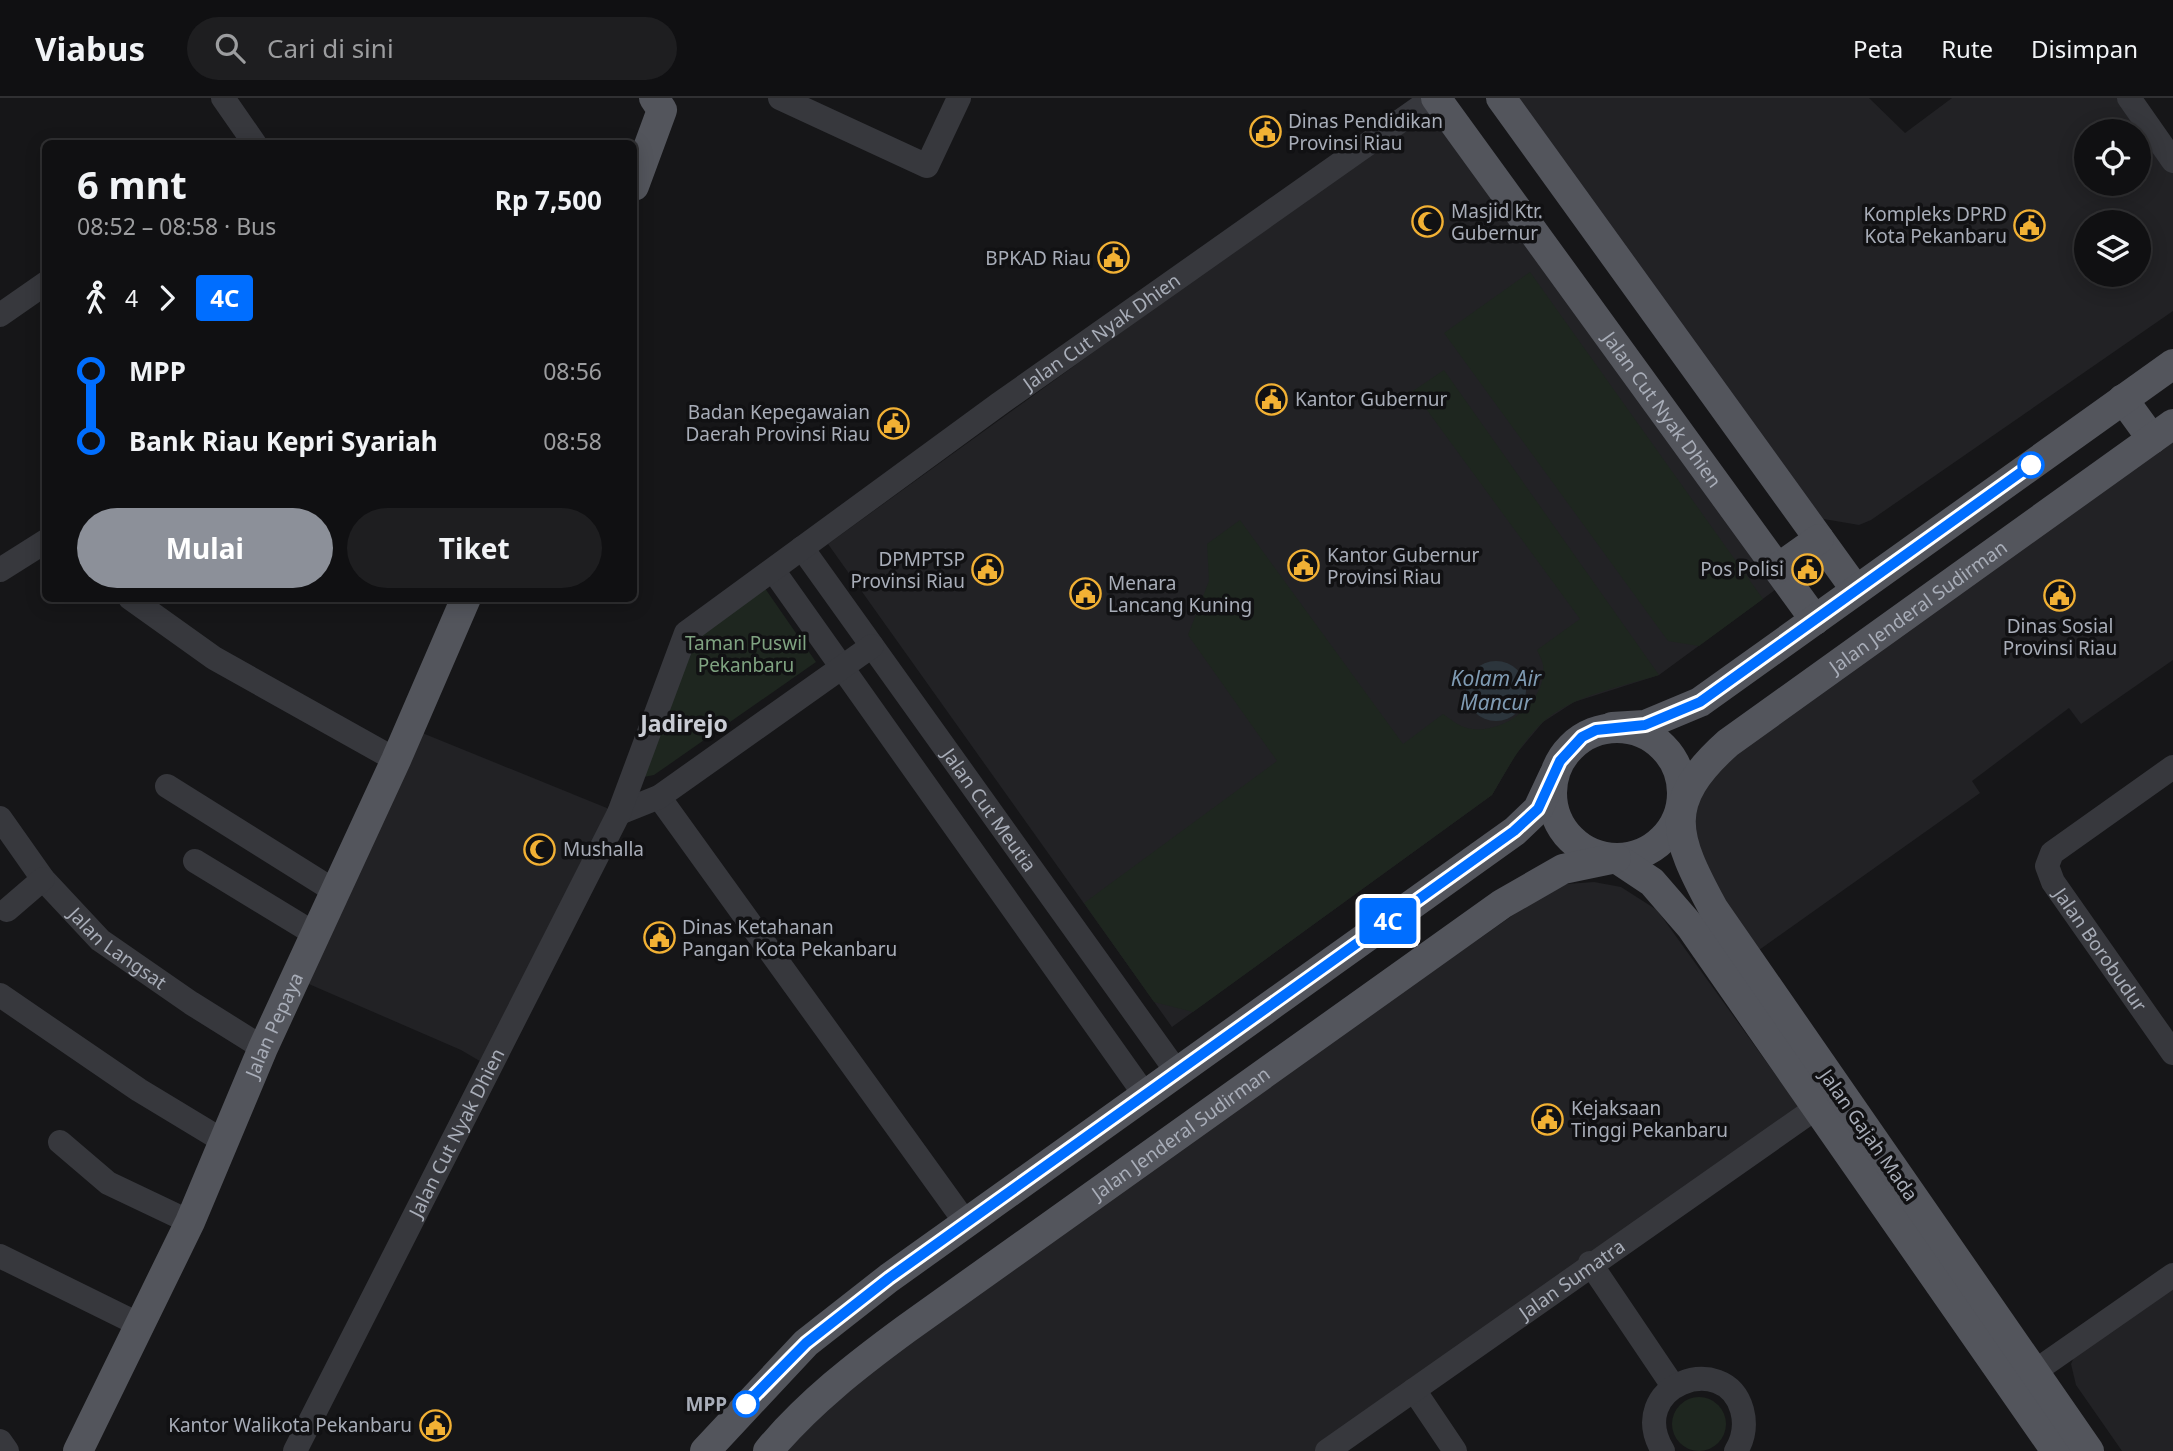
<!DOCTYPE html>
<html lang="id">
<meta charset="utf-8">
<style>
body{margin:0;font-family:"Noto Sans",sans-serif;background:#1e1e20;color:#f1f3f6;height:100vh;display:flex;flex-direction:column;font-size:26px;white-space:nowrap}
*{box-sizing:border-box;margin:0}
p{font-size:23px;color:#9c9d9f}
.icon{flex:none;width:38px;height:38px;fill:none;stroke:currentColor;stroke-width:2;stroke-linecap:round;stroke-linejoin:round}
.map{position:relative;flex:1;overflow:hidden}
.panel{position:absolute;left:42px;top:42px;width:595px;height:462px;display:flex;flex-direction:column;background:#101012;border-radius:10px;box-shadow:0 4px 18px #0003,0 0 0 2px #303032}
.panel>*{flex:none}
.badge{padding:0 14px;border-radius:5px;font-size:24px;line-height:46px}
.tools{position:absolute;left:2074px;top:21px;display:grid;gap:14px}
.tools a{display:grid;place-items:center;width:77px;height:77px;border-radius:50%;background:#101012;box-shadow:0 4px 18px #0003,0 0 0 2px #303032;font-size:35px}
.map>.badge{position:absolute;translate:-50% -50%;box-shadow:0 0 0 4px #fff}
.legs{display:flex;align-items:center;gap:10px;height:77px;padding:0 35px;font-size:23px}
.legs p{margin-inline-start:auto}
.headline{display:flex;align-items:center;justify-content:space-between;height:119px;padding:0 35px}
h1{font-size:38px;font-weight:700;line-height:52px}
.button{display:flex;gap:14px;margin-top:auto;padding:14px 35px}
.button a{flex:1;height:80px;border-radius:42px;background:#8c9099;color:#fff;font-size:28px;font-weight:700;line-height:80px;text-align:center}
.button a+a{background:#1e1e20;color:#f1f3f6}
ul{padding:0 35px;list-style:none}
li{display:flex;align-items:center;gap:24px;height:70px;font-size:26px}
li i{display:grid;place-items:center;width:10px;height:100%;margin:0 9px;background:currentColor}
li i::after{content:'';width:18px;height:18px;margin:-9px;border:5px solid;border-radius:50%;background:#101012}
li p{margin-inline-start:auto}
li:first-child i{background:linear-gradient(#0000 50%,currentColor 0)}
li:last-child i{background:linear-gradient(currentColor 50%,#0000 0)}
header{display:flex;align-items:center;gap:42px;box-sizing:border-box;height:98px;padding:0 35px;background:#101012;border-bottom:2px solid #303032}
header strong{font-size:33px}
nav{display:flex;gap:38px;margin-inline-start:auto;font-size:24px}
.search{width:490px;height:63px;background:#1e1e20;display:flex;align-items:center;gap:18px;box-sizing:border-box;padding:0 24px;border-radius:38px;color:#9c9d9f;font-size:26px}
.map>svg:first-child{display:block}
</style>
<header>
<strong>Viabus</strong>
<div class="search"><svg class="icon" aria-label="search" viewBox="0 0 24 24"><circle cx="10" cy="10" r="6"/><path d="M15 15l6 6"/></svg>Cari di sini</div>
<nav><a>Peta</a><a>Rute</a><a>Disimpan</a></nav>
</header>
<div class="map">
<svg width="2173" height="1353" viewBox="0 0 2173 1353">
<rect width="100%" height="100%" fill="#161618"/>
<path fill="#222225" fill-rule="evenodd" d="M1512 0H1869L1905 35 1952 0H2139L2173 47V213L1871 422 1859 427 1818 420ZM2086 33H2138V86H2086ZM2086 124H2138V177H2086Z
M1431 10 1779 489 1659 577 1574 604 1543 624 1516 656 1492 697 1172 929 828 446Z
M2173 325V562L2081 626 2069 610 1972 683 1980 695 1759 852 1701 767 1692 707 1701 678Z
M410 630 619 715 490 969 461 952 295 880Z
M1594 784 1621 789 1657 812 1804 1016 1324 1353H780L862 1272 1543 796 1567 786Z
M2173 1186V1353H2122L2076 1287 2071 1266 2078 1250Z"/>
<path fill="#1e261f" d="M1530 174 1763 501 1699 548 1668 543 1444 235Z
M1444 272 1659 577C1621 589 1573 597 1543 624 1521 644 1507 672 1492 697L1193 914 1154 904 1084 805 1277 663 1188 537 1209 483 1207 446 1240 422 1403 646 1443 616C1450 621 1459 628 1467 630 1501 639 1548 604 1543 567 1542 562 1539 556 1537 552L1580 521 1413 293Z
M762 486 816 564 654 677 633 681 689 538Z
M1672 1326a27 27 0 1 1 54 0a27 27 0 1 1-54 0Z"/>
<path fill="#2c353c" d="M1466 593a30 30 0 1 1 60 0a30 30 0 1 1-60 0Z"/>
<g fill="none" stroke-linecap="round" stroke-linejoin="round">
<g stroke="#37383d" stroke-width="24">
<path d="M223 0 255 46"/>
<path d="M780 0 927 68 959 0"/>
<path d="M2129 0 2173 63"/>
<path d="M0 217 46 185"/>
<path id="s1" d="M802 450 1177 974"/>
<path d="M0 472 46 443"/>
<path d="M773 472 1145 997"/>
<path d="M130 500 214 560 396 662"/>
<path id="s2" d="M2173 669 2052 755 2047 768 2053 784 2173 955"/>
<path d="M167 688 333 792"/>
<path d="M659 699 966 1125"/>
<path d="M619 715 659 699 872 548"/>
<path id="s3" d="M0 720 43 781 100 842 191 905 263 950"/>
<path d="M195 763 315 836"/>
<path d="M7 812 43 781"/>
<path d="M0 897 139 992 225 1044"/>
<path d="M60 1044 108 1085 190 1124"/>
<path d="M0 1158 142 1228"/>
<path d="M1590 1165 1673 1288"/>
<path d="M2034 1274 2173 1177"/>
<path d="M1414 1292 1455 1353"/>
<path d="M0 1343 7 1353"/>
<path id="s4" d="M295 1353 619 715 686 535 999 306 1433 0"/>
<path id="s5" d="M1327 1353 1816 1010"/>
<path d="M1663 1353C1624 1288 1725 1251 1742 1312 1746 1327 1744 1340 1736 1353"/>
</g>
<g stroke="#53555c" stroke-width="30">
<path id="s6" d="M1436 0 1815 522"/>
<path d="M1501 0 1856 492"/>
<path d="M634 88 662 12 654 0"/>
<path d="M2123 301 2152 341"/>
<path d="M1778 470 1819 441"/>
<path d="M1612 629 1645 627 1700 604 2173 266"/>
<circle cx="1617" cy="695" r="65"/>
<path d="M1616 760 1652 784 1691 829 2056 1353"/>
<path id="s7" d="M78 1353 190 1124 263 950 396 662 466 500"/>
<path d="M705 1353 806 1245 889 1180 1515 733 1538 711 1554 677"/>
<path id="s8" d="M768 1353C808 1305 857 1267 906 1231L1502 806 1563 771 1616 760"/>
<path id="s9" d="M2089 1353 1713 810C1674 738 1661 705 1728 645L2173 326"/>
</g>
</g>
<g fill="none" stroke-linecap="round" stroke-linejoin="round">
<defs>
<path id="line-1" d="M746 1306 806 1245 889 1180 1514 733 1538 711 1560 663 1582 639 1596 632 1645 627 1700 604 2031 367"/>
</defs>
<use href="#line-1" stroke="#fff" stroke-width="16"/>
<use href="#line-1" stroke="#006eff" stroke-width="10"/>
</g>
<defs>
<symbol id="civic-ring" viewBox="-11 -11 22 22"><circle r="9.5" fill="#111113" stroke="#f2b134" stroke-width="1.5"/><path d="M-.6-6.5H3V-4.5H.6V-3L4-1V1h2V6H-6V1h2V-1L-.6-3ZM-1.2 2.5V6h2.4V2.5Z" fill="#f2b134"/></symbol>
<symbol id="mosque-ring" viewBox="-11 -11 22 22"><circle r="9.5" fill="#111113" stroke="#f2b134" stroke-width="1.5"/><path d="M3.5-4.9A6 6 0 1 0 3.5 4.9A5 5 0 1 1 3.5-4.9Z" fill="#f2b134"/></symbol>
</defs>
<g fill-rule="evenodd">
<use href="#civic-ring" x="1248" y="16" width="35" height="35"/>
<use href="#mosque-ring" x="1410" y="106" width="35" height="35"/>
<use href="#civic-ring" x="2012" y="110" width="35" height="35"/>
<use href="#civic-ring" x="1096" y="142" width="35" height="35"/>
<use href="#civic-ring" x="1254" y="284" width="35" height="35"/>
<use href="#civic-ring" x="876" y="308" width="35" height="35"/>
<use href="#civic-ring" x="1286" y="450" width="35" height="35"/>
<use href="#civic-ring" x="1790" y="454" width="35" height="35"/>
<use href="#civic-ring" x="970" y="454" width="35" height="35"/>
<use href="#civic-ring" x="1068" y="478" width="35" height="35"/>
<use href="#civic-ring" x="2042" y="480" width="35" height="35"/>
<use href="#mosque-ring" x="522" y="734" width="35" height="35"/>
<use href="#civic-ring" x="642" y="822" width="35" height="35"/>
<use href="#civic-ring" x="1530" y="1004" width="35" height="35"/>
<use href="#civic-ring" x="418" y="1310" width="35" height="35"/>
</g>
<g fill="#fff" stroke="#006eff" stroke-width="3.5">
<circle cx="2031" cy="367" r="12"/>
<circle cx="746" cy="1306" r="12"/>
</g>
<g text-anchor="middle" stroke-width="7" stroke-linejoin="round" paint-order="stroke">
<g font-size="19" fill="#a8adb8" stroke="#111113" text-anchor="start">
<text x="1288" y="30">Dinas Pendidikan<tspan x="1288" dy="22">Provinsi Riau</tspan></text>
<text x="1451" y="120">Masjid Ktr.<tspan x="1451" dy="22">Gubernur</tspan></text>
<text x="2007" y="123" text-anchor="end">Kompleks DPRD<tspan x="2007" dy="22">Kota Pekanbaru</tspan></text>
<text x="1091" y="167" text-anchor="end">BPKAD Riau</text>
<text x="1295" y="308">Kantor Gubernur</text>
<text x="870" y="321" text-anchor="end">Badan Kepegawaian<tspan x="870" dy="22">Daerah Provinsi Riau</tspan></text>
<text x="1327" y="464">Kantor Gubernur<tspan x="1327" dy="22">Provinsi Riau</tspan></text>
<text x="965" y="468" text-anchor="end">DPMPTSP<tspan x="965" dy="22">Provinsi Riau</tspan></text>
<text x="1784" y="478" text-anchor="end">Pos Polisi</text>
<text x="1108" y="492">Menara<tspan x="1108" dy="22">Lancang Kuning</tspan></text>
<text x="2060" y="535" text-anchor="middle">Dinas Sosial<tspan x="2060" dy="22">Provinsi Riau</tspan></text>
<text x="563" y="758">Mushalla</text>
<text x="682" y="836">Dinas Ketahanan<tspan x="682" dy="22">Pangan Kota Pekanbaru</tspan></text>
<text x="1571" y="1017">Kejaksaan<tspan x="1571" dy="22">Tinggi Pekanbaru</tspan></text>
<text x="412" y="1334" text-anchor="end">Kantor Walikota Pekanbaru</text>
</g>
<g font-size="19" fill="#a8adb8" stroke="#111113">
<text dy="7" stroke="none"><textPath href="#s4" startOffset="1421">Jalan Cut Nyak Dhien</textPath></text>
<text dy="7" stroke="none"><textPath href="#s6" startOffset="385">Jalan Cut Nyak Dhien</textPath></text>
<text dy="7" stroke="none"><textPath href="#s9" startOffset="1082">Jalan Jenderal Sudirman</textPath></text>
<text dy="7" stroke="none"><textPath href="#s1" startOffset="322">Jalan Cut Meutia</textPath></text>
<text dy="7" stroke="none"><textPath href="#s3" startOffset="177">Jalan Langsat</textPath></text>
<text dy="7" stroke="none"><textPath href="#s2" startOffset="262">Jalan Borobudur</textPath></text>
<text dy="7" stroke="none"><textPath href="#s7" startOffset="469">Jalan Pepaya</textPath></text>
<text dy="7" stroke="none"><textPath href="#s4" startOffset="357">Jalan Cut Nyak Dhien</textPath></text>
<text dy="7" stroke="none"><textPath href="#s8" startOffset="522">Jalan Jenderal Sudirman</textPath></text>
<text transform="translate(1869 1037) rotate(55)" y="7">Jalan Gajah Mada</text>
<text dy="7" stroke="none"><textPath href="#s5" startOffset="299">Jalan Sumatra</textPath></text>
</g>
<g font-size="19" fill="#7fa381" stroke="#111113">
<text x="746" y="552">Taman Puswil<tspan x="746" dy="22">Pekanbaru</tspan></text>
</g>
<g font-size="19" font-weight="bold" fill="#a8adb8" stroke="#111113" text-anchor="end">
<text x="727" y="1313">MPP</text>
</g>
<g font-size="21" font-style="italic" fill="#7f9bb3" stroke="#111113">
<text x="1496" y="588">Kolam Air<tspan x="1496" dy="24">Mancur</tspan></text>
</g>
<g font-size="23" font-weight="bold" fill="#c9ccd4" stroke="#111113">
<text x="684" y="634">Jadirejo</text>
</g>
</g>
</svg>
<div class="tools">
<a><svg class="icon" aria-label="locate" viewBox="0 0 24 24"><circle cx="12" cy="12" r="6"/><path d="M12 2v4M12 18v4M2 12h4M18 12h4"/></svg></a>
<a><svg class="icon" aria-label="layers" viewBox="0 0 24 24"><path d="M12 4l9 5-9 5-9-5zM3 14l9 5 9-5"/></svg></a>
</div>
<b class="badge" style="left:1388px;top:823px;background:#006eff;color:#fff">4C</b>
<section class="panel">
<div class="headline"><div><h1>6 mnt</h1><p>08:52 – 08:58 · Bus</p></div><b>Rp 7,500</b></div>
<div class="legs"><svg class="icon" aria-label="walk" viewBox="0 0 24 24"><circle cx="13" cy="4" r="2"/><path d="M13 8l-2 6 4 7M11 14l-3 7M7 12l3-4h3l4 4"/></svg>4<svg class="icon" aria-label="forward" viewBox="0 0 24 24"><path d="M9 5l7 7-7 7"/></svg><b class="badge" style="background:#006eff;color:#fff">4C</b></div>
<ul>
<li><i style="color:#006eff"></i><b>MPP</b><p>08:56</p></li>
<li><i style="color:#006eff"></i><b>Bank Riau Kepri Syariah</b><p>08:58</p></li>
</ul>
<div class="button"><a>Mulai</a><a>Tiket</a></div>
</section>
</div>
